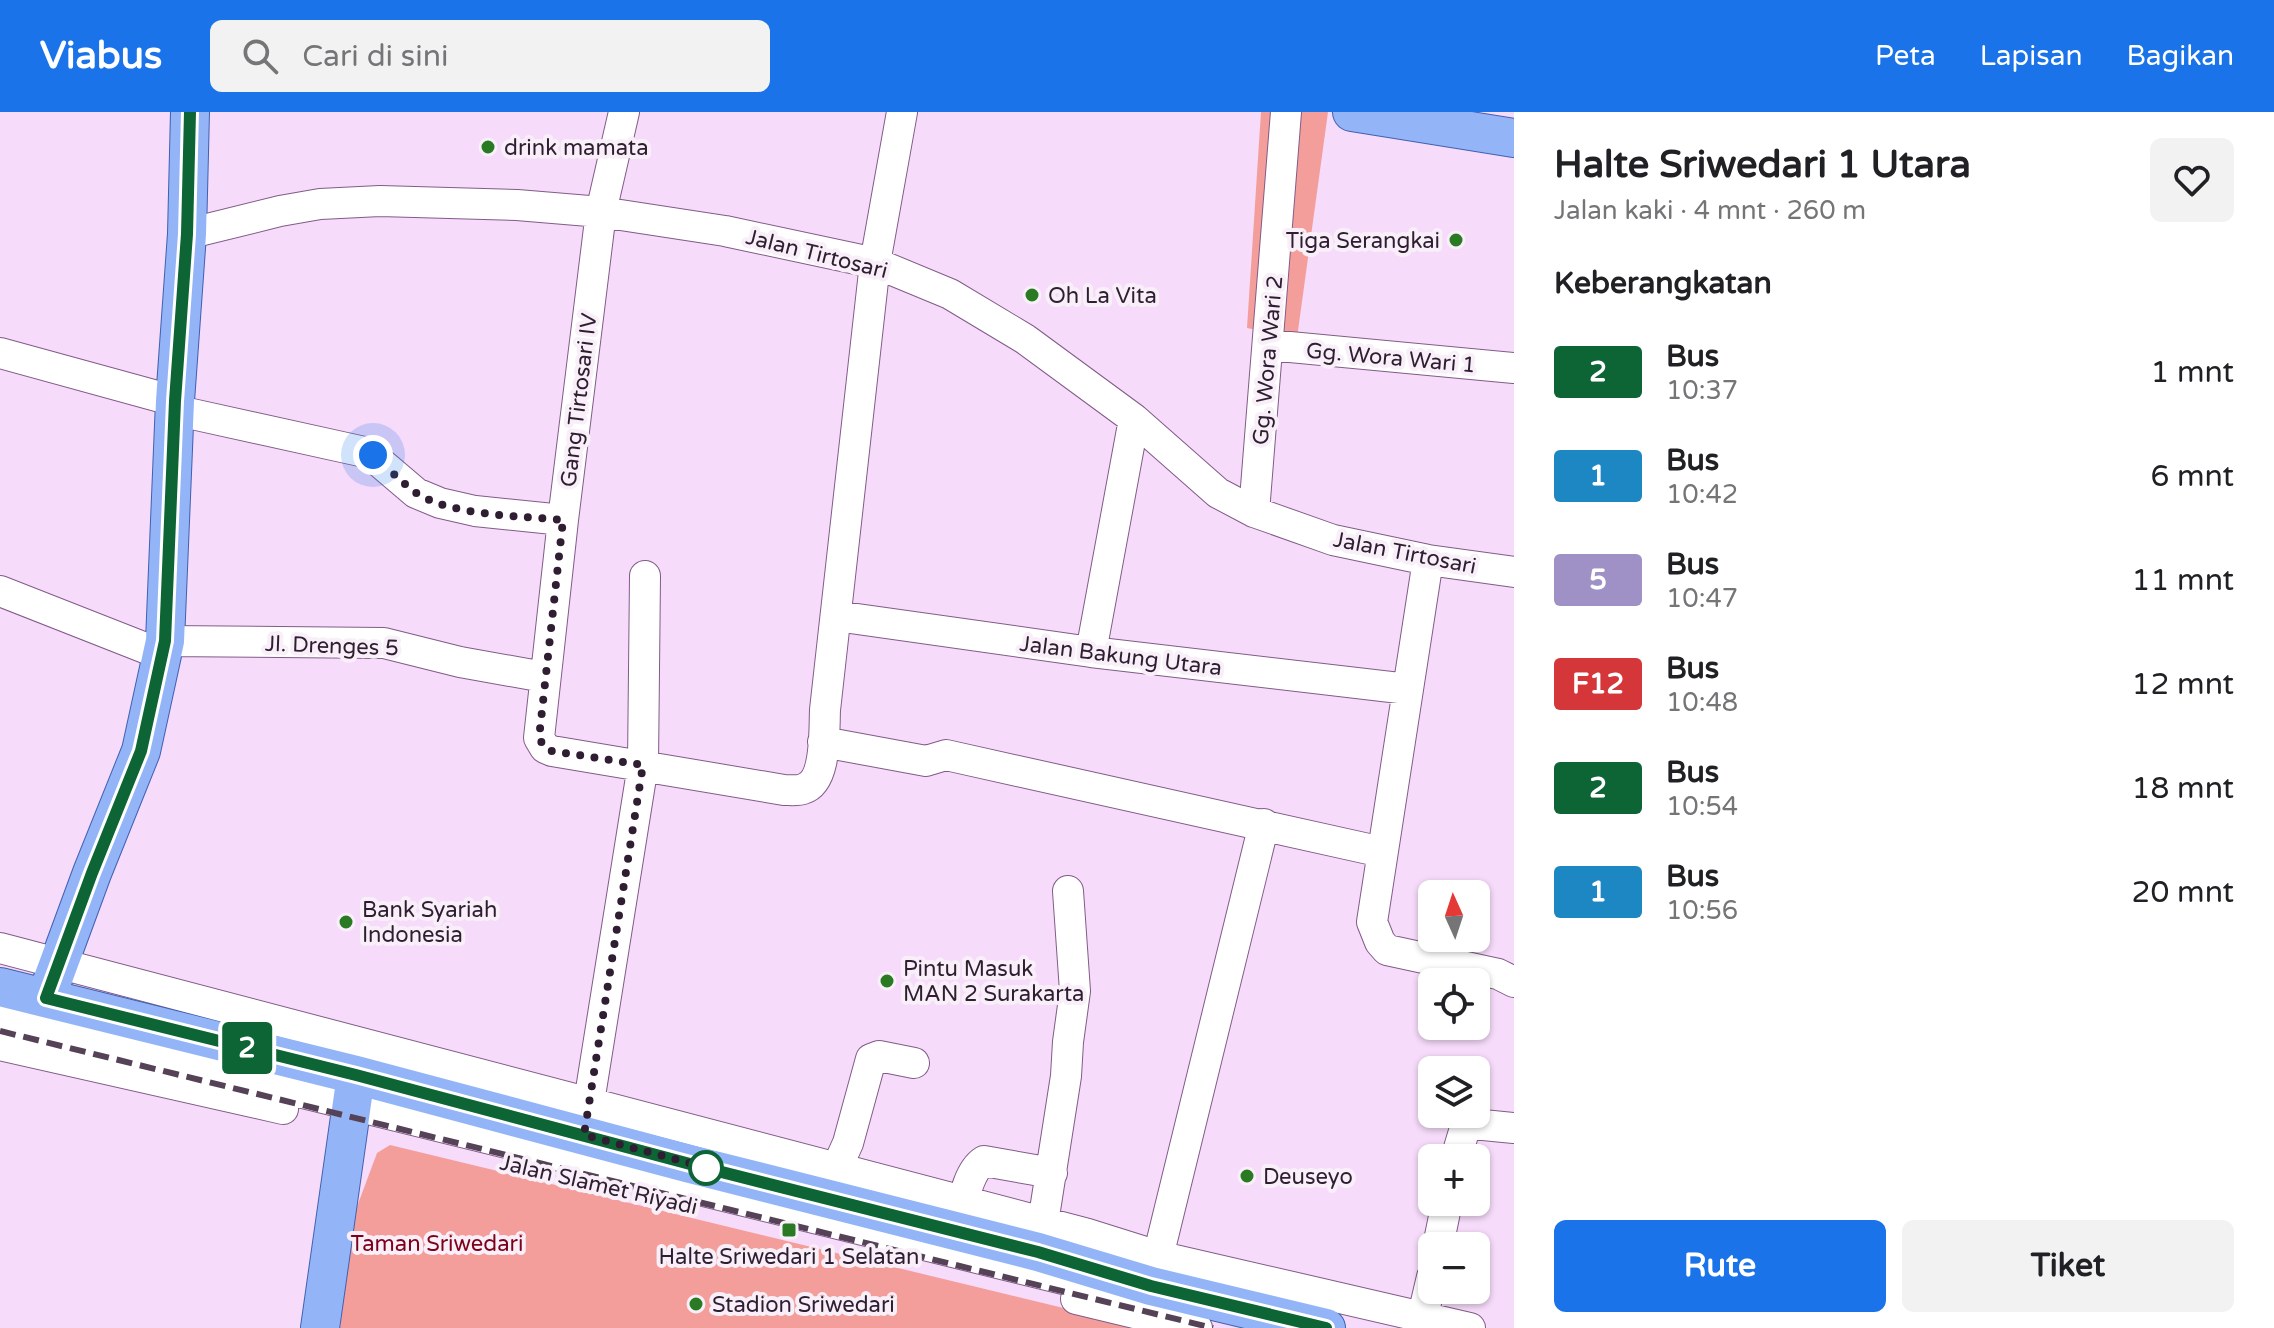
<!DOCTYPE html>
<html lang="id">
<meta charset="utf-8">
<style>
body{margin:0;font-family:"Varela Round",sans-serif;background:#f2f2f2;color:#202124;height:100vh;display:flex;flex-direction:column;font-size:30px;white-space:nowrap}
*{box-sizing:border-box;margin:0}
p{font-size:26px;color:#757577}
.icon{flex:none;width:44px;height:44px;fill:none;stroke:currentColor;stroke-width:2;stroke-linecap:round;stroke-linejoin:round}
.map{position:relative;flex:1;overflow:hidden}
.side{display:flex;flex-direction:column;background:#fff;width:760px}
.side>*{flex:none}
.badge{padding:0 16px;border-radius:6px;font-size:28px;line-height:52px}
.needle{width:52px;rotate:357deg}
.tools{position:absolute;left:1418px;top:768px;display:grid;gap:16px}
.tools a{display:grid;place-items:center;width:72px;height:72px;border-radius:12px;background:#fff;box-shadow:0 2px 6px #0004;font-size:40px}
.you{position:absolute;width:40px;height:40px;margin:-20px;border:6px solid #fff;border-radius:50%;background:#1a73e8;box-shadow:0 0 0 12px #1a73e833}
.map>.badge{position:absolute;translate:-50% -50%;box-shadow:0 0 0 4px #fff}
h2{padding:0 40px;font-size:30px;line-height:72px}
.round{display:grid;place-items:center;flex:none;width:84px;height:84px;border-radius:12px;background:#f2f2f2}
.summary{display:flex;align-items:center;justify-content:space-between;height:136px;padding:0 40px}
h1{font-size:38px;font-weight:700;line-height:60px}
.button{display:flex;gap:16px;margin-top:auto;padding:16px 40px}
.button a{flex:1;height:92px;border-radius:12px;background:#1a73e8;color:#fff;font-size:32px;font-weight:700;line-height:92px;text-align:center}
.button a+a{background:#f2f2f2;color:#202124}
ul{padding:0;list-style:none}
li{display:flex;align-items:center;gap:24px;height:104px;padding:0 40px}
li div{flex:1}
li b{display:block;font-size:30px}
li em{font-style:normal}
li .badge{min-width:88px;font-weight:700;text-align:center}
header{display:flex;align-items:center;gap:48px;box-sizing:border-box;height:112px;padding:0 40px;background:#1a73e8;color:#fff}
header strong{font-size:38px}
nav{display:flex;gap:44px;margin-inline-start:auto;font-size:28px}
.search{width:560px;height:72px;background:#f2f2f2;display:flex;align-items:center;gap:20px;box-sizing:border-box;padding:0 28px;border-radius:12px;color:#757577;font-size:30px}
main{display:flex;flex:1;min-height:0}
.map>svg:first-child{display:block}
</style>
<header>
<strong>Viabus</strong>
<div class="search"><svg class="icon" aria-label="search" viewBox="0 0 24 24"><circle cx="10" cy="10" r="6"/><path d="M15 15l6 6"/></svg>Cari di sini</div>
<nav><a>Peta</a><a>Lapisan</a><a>Bagikan</a></nav>
</header>
<main>
<div class="map">
<svg width="1514" height="1216" viewBox="0 0 1514 1216">
<rect width="100%" height="100%" fill="#f6dbfa"/>
<path fill="#f49e9b" d="M1261 0H1328L1297 226 1247 216Z
M390 1033 1146 1216H340L355 1100 377 1041Z"/>
<g fill="none" stroke-linecap="round" stroke-linejoin="round">
<defs>
<path id="minor" d="M624 0 601 100 563 408 539 626 545 636 552 639 784 678C790 678 798 679 803 677 827 670 824 619 825 598L875 151 902 0
M187 122 280 99 320 92 380 89 517 93 601 100 725 119 875 151 950 182 1025 227 1134 307 1218 381 1254 400 1333 428 1428 448 1514 460
M1268 233 1514 256
M0 241 175 289
M174 298 369 341 416 381 440 391 475 399 563 408
M1254 400 1286 0
M1428 448 1372 810 1380 830 1387 838 1498 862 1514 870
M0 479 163 543
M836 504 1091 540 1408 577
M165 529 384 531 460 550 544 565
M1091 540 1134 307
M823 630 926 649 946 643 1382 740
M0 836 1088 1122 1158 1144 1470 1216
M0 907 1104 1177
M0 933 283 997
M586 1009 643 653 645 464
M1456 1046 1465 1016 1473 1012 1514 1016
M829 1073 848 1031 871 947 879 944 914 951
M959 1108C963 1090 968 1059 984 1049L1052 1061
M1040 1130 1066 964 1068 930 1075 879 1068 779
M1438 1134 1447 1090
M1154 1161 1264 712
M1076 1187 1197 1216
M1420 1216 1432 1165"/>
<path id="major" d="M1352 0 1514 26
M0 875 356 963 690 1052 1038 1140 1151 1174 1326 1216
M46 886 92 761 141 639 165 529 175 289 187 122 190 0
M320 1216 356 963"/>
</defs>
<use href="#minor" stroke="#825b88" stroke-width="32"/>
<use href="#major" stroke="#4160b0" stroke-width="40"/>
<use href="#minor" stroke="#fff" stroke-width="30"/>
<use href="#major" stroke="#93b5f8" stroke-width="38"/>
<path stroke="#554257" stroke-width="6" stroke-dasharray="16 8" stroke-linecap="butt" d="M0 919 1213 1216"/>
</g>
<g fill="none" stroke-linecap="round" stroke-linejoin="round">
<defs>
<path id="line" d="M190 0 187 122 175 289 165 529 141 639 92 761 46 886 356 963 690 1052 1038 1140 1151 1174 1326 1216"/>
</defs>
<use href="#line" stroke="#fff" stroke-width="18"/>
<use href="#line" stroke="#0d6535" stroke-width="12"/>
<path stroke="#2f1e31" stroke-width="8" stroke-dasharray="0 14.4" d="M373 343C387 355 400 369 415 380 449 404 522 404 563 408L539 626 545 636 552 639 643 653 584 1023 720 1059 706 1056"/>
</g>
<g fill="#2a7a24" stroke="#f8eff9" stroke-width="3">
<circle cx="488" cy="35" r="8"/>
<circle cx="1456" cy="128" r="8"/>
<circle cx="1032" cy="183" r="8"/>
<circle cx="346" cy="810" r="8"/>
<circle cx="887" cy="869" r="8"/>
<circle cx="1247" cy="1064" r="8"/>
<rect x="781" y="1110" width="16" height="16" rx="4"/>
<circle cx="696" cy="1192" r="8"/>
</g>
<circle fill="#fff" stroke="#0d6535" stroke-width="4" cx="706" cy="1056" r="16"/>
<g text-anchor="middle" stroke-width="8" stroke-linejoin="round" paint-order="stroke">
<g font-size="22" fill="#2f1e31" stroke="#f8eff9" text-anchor="start">
<text x="504" y="43">drink mamata</text>
<text x="1440" y="136" text-anchor="end">Tiga Serangkai</text>
<text x="1048" y="191">Oh La Vita</text>
<text x="362" y="805">Bank Syariah<tspan x="362" dy="25">Indonesia</tspan></text>
<text x="903" y="864">Pintu Masuk<tspan x="903" dy="25">MAN 2 Surakarta</tspan></text>
<text x="1263" y="1072">Deuseyo</text>
<text x="789" y="1152" text-anchor="middle">Halte Sriwedari 1 Selatan</text>
<text x="712" y="1200">Stadion Sriwedari</text>
</g>
<g font-size="22" fill="#2f1e31" stroke="#f8eff9">
<text transform="translate(817 141) rotate(14)" y="8">Jalan Tirtosari</text>
<text transform="translate(1391 245) rotate(5)" y="8">Gg. Wora Wari 1</text>
<text transform="translate(1267 248) rotate(-85)" y="8">Gg. Wora Wari 2</text>
<text transform="translate(578 288) rotate(-83)" y="8">Gang Tirtosari IV</text>
<text transform="translate(1405 440) rotate(11)" y="8">Jalan Tirtosari</text>
<text transform="translate(332 533) rotate(2)" y="8">Jl. Drenges 5</text>
<text transform="translate(1121 543) rotate(7)" y="8">Jalan Bakung Utara</text>
<text transform="translate(599 1072) rotate(13)" y="8">Jalan Slamet Riyadi</text>
</g>
<g font-size="22" fill="#7e0118" stroke="#f8eff9">
<text x="437" y="1139">Taman Sriwedari</text>
</g>
</g>
</svg>
<div class="tools">
<a><svg class="needle" viewBox="-14 -14 28 28"><path d="M0-13l5 13h-10z" fill="#e53935"/><path d="M0 13l5-13h-10z" fill="#757577"/></svg></a>
<a><svg class="icon" aria-label="locate" viewBox="0 0 24 24"><circle cx="12" cy="12" r="6"/><path d="M12 2v4M12 18v4M2 12h4M18 12h4"/></svg></a>
<a><svg class="icon" aria-label="layers" viewBox="0 0 24 24"><path d="M12 4l9 5-9 5-9-5zM3 14l9 5 9-5"/></svg></a>
<a>+</a>
<a>−</a>
</div>
<div class="you" style="left:373px;top:343px"></div>
<b class="badge" style="left:247px;top:936px;background:#0d6535;color:#fff">2</b>
</div>
<section class="side">
<div class="summary"><div><h1>Halte Sriwedari 1 Utara</h1><p>Jalan kaki · 4 mnt · 260 m</p></div><a class="round"><svg class="icon" aria-label="heart" viewBox="0 0 24 24"><path d="M12 20l-8-8c-3-5 5-10 8-4 3-6 11-1 8 4z"/></svg></a></div>
<h2>Keberangkatan</h2>
<ul>
<li><span class="badge" style="background:#0d6535;color:#fff">2</span><div><b>Bus</b><p>10:37</p></div><em>1 mnt</em></li>
<li><span class="badge" style="background:#1d87c4;color:#fff">1</span><div><b>Bus</b><p>10:42</p></div><em>6 mnt</em></li>
<li><span class="badge" style="background:#9f91c5;color:#fff">5</span><div><b>Bus</b><p>10:47</p></div><em>11 mnt</em></li>
<li><span class="badge" style="background:#d5363a;color:#fff">F12</span><div><b>Bus</b><p>10:48</p></div><em>12 mnt</em></li>
<li><span class="badge" style="background:#0d6535;color:#fff">2</span><div><b>Bus</b><p>10:54</p></div><em>18 mnt</em></li>
<li><span class="badge" style="background:#1d87c4;color:#fff">1</span><div><b>Bus</b><p>10:56</p></div><em>20 mnt</em></li>
</ul>
<div class="button"><a>Rute</a><a>Tiket</a></div>
</section>
</main>
